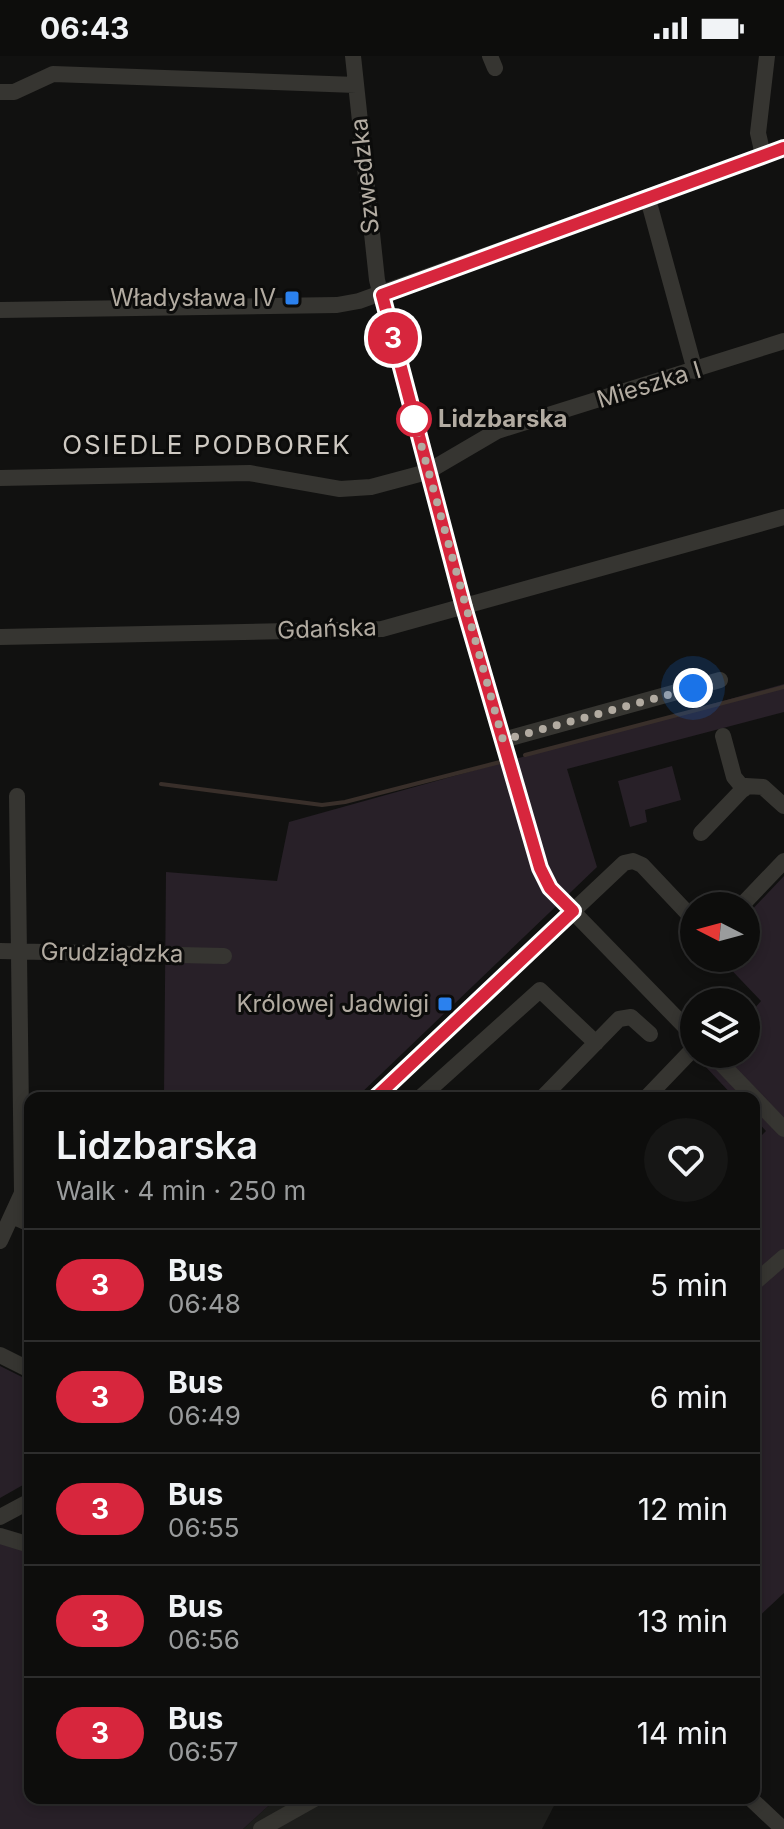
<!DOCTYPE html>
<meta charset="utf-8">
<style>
body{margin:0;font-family:Inter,sans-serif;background:#161615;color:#f1f3f6;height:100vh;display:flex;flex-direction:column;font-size:30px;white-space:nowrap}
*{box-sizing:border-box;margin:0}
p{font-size:26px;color:#9a9c9d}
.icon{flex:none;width:44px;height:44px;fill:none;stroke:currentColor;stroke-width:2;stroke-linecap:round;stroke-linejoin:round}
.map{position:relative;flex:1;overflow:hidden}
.drawer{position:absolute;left:24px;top:1036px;width:736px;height:712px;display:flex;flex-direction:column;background:#0d0d0c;border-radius:16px;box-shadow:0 4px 12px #0003,0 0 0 2px #2d2d2d}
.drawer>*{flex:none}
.badge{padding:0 16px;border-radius:26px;font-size:28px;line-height:52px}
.needle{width:52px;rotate:276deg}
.controls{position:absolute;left:680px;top:836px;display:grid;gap:16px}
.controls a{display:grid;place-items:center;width:80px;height:80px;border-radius:50%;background:#0d0d0c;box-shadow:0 4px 12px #0003,0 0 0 2px #2d2d2d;font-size:40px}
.you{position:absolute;width:40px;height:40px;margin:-20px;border:6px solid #fff;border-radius:50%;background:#1a73e8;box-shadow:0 0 0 12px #1a73e833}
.map>.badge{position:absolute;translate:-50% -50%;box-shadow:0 0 0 4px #fff}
.round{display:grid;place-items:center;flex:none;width:84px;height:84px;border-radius:42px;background:#161615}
.summary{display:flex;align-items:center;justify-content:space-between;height:136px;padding:0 32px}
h1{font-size:38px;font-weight:600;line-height:60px}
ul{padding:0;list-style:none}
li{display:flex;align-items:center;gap:24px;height:112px;padding:0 32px;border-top:2px solid #2d2d2d}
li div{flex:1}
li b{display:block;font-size:30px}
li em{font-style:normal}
li .badge{min-width:88px;font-weight:700;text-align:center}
.status{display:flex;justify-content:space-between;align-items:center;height:56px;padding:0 40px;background:#0d0d0c;direction:ltr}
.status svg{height:22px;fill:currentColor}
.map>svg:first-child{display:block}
</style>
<div class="status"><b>06:43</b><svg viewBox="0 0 49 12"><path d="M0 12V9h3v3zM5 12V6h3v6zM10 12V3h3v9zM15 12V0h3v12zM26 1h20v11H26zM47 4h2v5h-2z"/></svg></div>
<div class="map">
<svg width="784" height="1773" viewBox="0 0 784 1773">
<rect width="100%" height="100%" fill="#111110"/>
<path fill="#1e1e1c" d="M277 1742H558L542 1773H243Z"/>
<path fill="#282028" d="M784 628V656L567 713 597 811 356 1042H164L166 816 277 825 289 766Z
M672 710 681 744 645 754 647 766 630 771 618 725Z
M784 820V1537L754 1565V1087L766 1075 754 1062V1042H735L704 1009 714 998H746V962L761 945 720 902H746V860Z
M0 1310 30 1325V1425L0 1442Z
M0 1480 30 1489V1742H277L243 1773H0Z"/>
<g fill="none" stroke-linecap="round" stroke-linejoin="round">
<path stroke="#392f2a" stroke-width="4" d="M525 699 784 631
M161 728 322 749 345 746 500 706"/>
<path stroke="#363531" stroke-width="16" d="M353 0 377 224 464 551 540 812 550 832 694 980
M490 0 495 12
M0 36H14L53 18 356 29
M763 99 758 77 767 0
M648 143 695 315
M0 254 337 249 359 245 784 92
M0 422 249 417 340 433 371 431 427 416 497 375 784 285
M0 581 382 573 784 461
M723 680 734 721 744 733
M503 684 720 624
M701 777 746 730 763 731 784 750
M741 850 784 805
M0 895 224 900
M712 998 784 1073
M375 1042 624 807 633 805 642 809 694 864
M420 1042 540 934 596 987
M542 1042 619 963 631 961 650 978
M646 1042 694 992
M14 1161 30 1168
M0 1185 22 1137 17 740
M754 1227 784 1201
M0 1299 30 1314
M0 1461 30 1445
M0 1480 30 1489
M750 1742 783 1773
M261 1773 316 1742"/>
</g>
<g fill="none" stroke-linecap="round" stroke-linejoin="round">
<defs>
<path id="line" d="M375 1042 573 855 550 832 540 812 464 551 382 239 784 92"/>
</defs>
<use href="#line" stroke="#fff" stroke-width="18"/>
<use href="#line" stroke="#d7263d" stroke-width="12"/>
<path stroke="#b2aba1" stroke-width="8" stroke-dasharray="0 14.4" d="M414 363 503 684 693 632"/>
</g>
<g fill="#2b81ee" stroke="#0c0c0b" stroke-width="3">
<rect x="284" y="234" width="16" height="16" rx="4"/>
<rect x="437" y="940" width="16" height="16" rx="4"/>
</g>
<circle fill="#fff" stroke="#d7263d" stroke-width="4" cx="414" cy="363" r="16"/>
<g text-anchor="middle" stroke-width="6" stroke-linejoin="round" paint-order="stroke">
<g font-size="24" fill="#b2aba1" stroke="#0c0c0b">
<text transform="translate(365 120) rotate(-96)" y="8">Szwedzka</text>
<text transform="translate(649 329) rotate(-17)" y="8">Mieszka I</text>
<text transform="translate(327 573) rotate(-2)" y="8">Gdańska</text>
<text transform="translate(112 897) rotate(1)" y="8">Grudziądzka</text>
</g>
<g font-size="24" fill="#b2aba1" stroke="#0c0c0b" text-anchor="end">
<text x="276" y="250">Władysława IV</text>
<text x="429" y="956">Królowej Jadwigi</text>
</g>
<g font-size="24" font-weight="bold" fill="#b2aba1" stroke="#0c0c0b" text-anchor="start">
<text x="438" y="371">Lidzbarska</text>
</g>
<g font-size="26" letter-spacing="2" fill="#cec9c2" stroke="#0c0c0b">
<text x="207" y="398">OSIEDLE PODBOREK</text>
</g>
</g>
</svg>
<div class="controls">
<a><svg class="needle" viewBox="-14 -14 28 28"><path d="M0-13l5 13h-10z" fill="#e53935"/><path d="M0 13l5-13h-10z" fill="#9a9c9d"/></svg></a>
<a><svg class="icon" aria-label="layers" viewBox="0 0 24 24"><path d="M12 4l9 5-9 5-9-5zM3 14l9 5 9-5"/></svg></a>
</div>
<div class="you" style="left:693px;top:632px"></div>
<b class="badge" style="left:393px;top:282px;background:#d7263d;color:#fff">3</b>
<section class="drawer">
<div class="summary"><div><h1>Lidzbarska</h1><p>Walk · 4 min · 250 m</p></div><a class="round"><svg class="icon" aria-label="heart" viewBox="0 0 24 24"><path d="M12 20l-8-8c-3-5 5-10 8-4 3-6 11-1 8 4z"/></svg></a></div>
<ul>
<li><span class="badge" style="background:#d7263d;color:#fff">3</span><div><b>Bus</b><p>06:48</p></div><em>5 min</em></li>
<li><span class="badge" style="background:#d7263d;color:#fff">3</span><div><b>Bus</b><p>06:49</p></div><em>6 min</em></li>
<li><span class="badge" style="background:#d7263d;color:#fff">3</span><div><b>Bus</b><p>06:55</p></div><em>12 min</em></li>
<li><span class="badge" style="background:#d7263d;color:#fff">3</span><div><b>Bus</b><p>06:56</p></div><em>13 min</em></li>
<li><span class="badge" style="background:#d7263d;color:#fff">3</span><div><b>Bus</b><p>06:57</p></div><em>14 min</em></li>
</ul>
</section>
</div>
